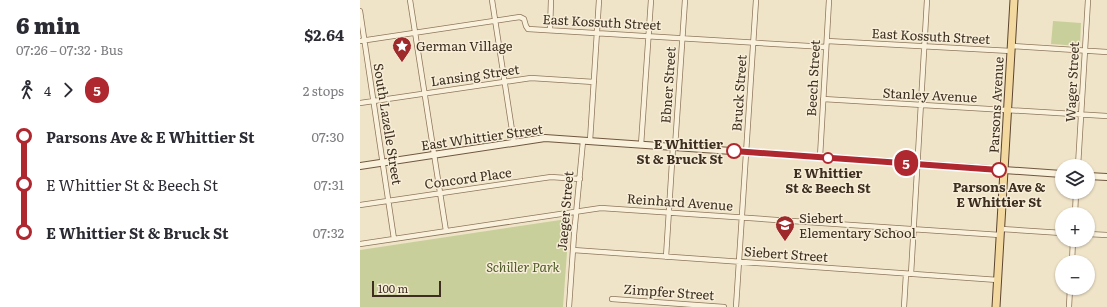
<!DOCTYPE html>
<meta charset="utf-8">
<style>
body{margin:0;font-family:Literata,serif;background:#f2f2f3;color:#2b2b33;height:100vh;display:flex;flex-direction:column;font-size:15px;white-space:nowrap}
*{box-sizing:border-box;margin:0}
p{font-size:13px;color:#7c7c81}
.icon{flex:none;width:22px;height:22px;fill:none;stroke:currentColor;stroke-width:2;stroke-linecap:round;stroke-linejoin:round}
.map{position:relative;flex:1;overflow:hidden}
.side{display:flex;flex-direction:column;background:#fff;width:360px}
.side>*{flex:none}
.badge{padding:0 8px;border-radius:13px;font-size:14px;line-height:26px}
.buttons{position:absolute;left:695px;top:159px;display:grid;gap:8px}
.buttons a{display:grid;place-items:center;width:40px;height:40px;border-radius:50%;background:#fff;box-shadow:0 1px 3px #0004;font-size:20px}
.scale{position:absolute;left:12px;bottom:10px;width:69px;box-sizing:border-box;padding-left:4px;border:2px solid #3d2e20;border-top:0;font-size:11px;line-height:14px;white-space:nowrap;color:#3d2e20;-webkit-text-stroke:3px #f7eed8;paint-order:stroke}
.map>.badge{position:absolute;translate:-50% -50%;box-shadow:0 0 0 2px #fff}
.legs{display:flex;align-items:center;gap:6px;height:44px;padding:0 16px;font-size:13px}
.legs p{margin-inline-start:auto}
.overview{display:flex;align-items:center;justify-content:space-between;height:68px;padding:0 16px}
h1{font-size:22px;font-weight:800;line-height:30px}
ul{padding:0 16px;list-style:none}
li{display:flex;align-items:center;gap:14px;height:48px;font-size:15px}
li i{display:grid;place-items:center;width:6px;height:100%;margin:0 5px;background:currentColor}
li i::after{content:'';width:10px;height:10px;margin:-5px;border:3px solid;border-radius:50%;background:#fff}
li p{margin-inline-start:auto}
li:first-child i{background:linear-gradient(#0000 50%,currentColor 0)}
li:last-child i{background:linear-gradient(currentColor 50%,#0000 0)}
main{display:flex;flex:1;min-height:0}
.map>svg:first-child{display:block}
</style>
<main>
<section class="side">
<div class="overview"><div><h1>6 min</h1><p>07:26 – 07:32 · Bus</p></div><b>$2.64</b></div>
<div class="legs"><svg class="icon" aria-label="walk" viewBox="0 0 24 24"><circle cx="13" cy="4" r="2"/><path d="M13 8l-2 6 4 7M11 14l-3 7M7 12l3-4h3l4 4"/></svg>4<svg class="icon" aria-label="forward" viewBox="0 0 24 24"><path d="M9 5l7 7-7 7"/></svg><b class="badge" style="background:#af272f;color:#fff">5</b><p>2 stops</p></div>
<ul>
<li><i style="color:#af272f"></i><b>Parsons Ave &amp; E Whittier St</b><p>07:30</p></li>
<li><i style="color:#af272f"></i><span>E Whittier St &amp; Beech St</span><p>07:31</p></li>
<li><i style="color:#af272f"></i><b>E Whittier St &amp; Bruck St</b><p>07:32</p></li>
</ul>
</section>
<div class="map">
<svg width="747" height="307" viewBox="0 0 747 307">
<rect width="100%" height="100%" fill="#f0e4c8"/>
<path fill="#c9cf9b" d="M693 21 721 23 720 46 691 44Z
M207 219 209 225 203 307H0V250Z"/>
<g fill="none" stroke-linecap="round" stroke-linejoin="round">
<defs>
<path id="street" d="M50 0 86 231
M132 0 154 143
M0 11 34 239
M190 30 191 0
M0 41 160 17 164 19 166 26 168 29 466 47
M467 41 651 51
M652 46 747 52
M463 99 747 116
M0 103 171 78 234 82
M230 141 239 0
M281 145 291 0
M315 147 325 0
M460 157 469 0
M718 166 728 0
M0 205 191 177 220 179
M715 214 716 192
M641 229 702 233
M728 234 747 235
M0 244 241 208 640 235
M213 250 638 280
M306 257 313 147
M712 262 713 240
M551 274 567 0
M252 299 364 307
M209 307 214 235 223 141
M376 307 396 0
M544 307 546 274
M709 307 710 288"/>
<path id="secondary" d="M0 166 185 138 702 174
M728 176 747 177"/>
<path id="primary" d="M636 307 654 0"/>
</defs>
<use href="#street" stroke="#8d765c" stroke-width="6"/>
<use href="#secondary" stroke="#6f573f" stroke-width="8"/>
<use href="#primary" stroke="#5b4430" stroke-width="9"/>
<use href="#street" stroke="#faf1dc" stroke-width="4.5"/>
<use href="#secondary" stroke="#faf1dc" stroke-width="6"/>
<use href="#primary" stroke="#f3d9a0" stroke-width="7"/>
</g>
<g fill="none" stroke-linecap="round" stroke-linejoin="round">
<defs>
<path id="line-1" d="M374 151 639 170"/>
</defs>
<use href="#line-1" stroke="#fff" stroke-width="9"/>
<use href="#line-1" stroke="#af272f" stroke-width="6"/>
</g>
<defs>
<symbol id="sight-pin" viewBox="-11 -11 22 30"><path d="M0 17L-7.5 6A9.5 9.5 0 1 1 7.5 6Z" fill="#9e2a2b" stroke="#f7eed8"/><path d="M0-6L1.8-2.2L6-1.7L2.9 1.2L3.7 5.4L0 3.3L-3.7 5.4L-2.9 1.2L-6-1.7L-1.8-2.2Z" fill="#fff"/></symbol>
<symbol id="school-pin" viewBox="-11 -11 22 30"><path d="M0 17L-7.5 6A9.5 9.5 0 1 1 7.5 6Z" fill="#9e2a2b" stroke="#f7eed8"/><path d="M0-5L7-2L0 1L-7-2ZM-4 1L0 2.5L4 1V4Q0 6-4 4Z" fill="#fff"/></symbol>
</defs>
<g fill-rule="evenodd">
<use href="#sight-pin" x="31" y="35" width="22" height="30"/>
<use href="#school-pin" x="414" y="214" width="22" height="30"/>
</g>
<g fill="#fff" stroke="#af272f" stroke-width="2">
<circle cx="374" cy="151" r="7"/>
<circle cx="468" cy="158" r="5"/>
<circle cx="639" cy="170" r="7"/>
</g>
<g text-anchor="middle" stroke-width="3" stroke-linejoin="round" paint-order="stroke">
<g font-size="13" fill="#3d2e20" stroke="#f7eed8">
<text transform="translate(242 22) rotate(3)" y="5">East Kossuth Street</text>
<text transform="translate(571 36) rotate(3)" y="5">East Kossuth Street</text>
<text transform="translate(115 75) rotate(-8)" y="5">Lansing Street</text>
<text transform="translate(453 78) rotate(-87)" y="5">Beech Street</text>
<text transform="translate(712 82) rotate(-87)" y="5">Wager Street</text>
<text transform="translate(308 85) rotate(-86)" y="5">Ebner Street</text>
<text transform="translate(379 93) rotate(-86)" y="5">Bruck Street</text>
<text transform="translate(570 95) rotate(3)" y="5">Stanley Avenue</text>
<text transform="translate(636 105) rotate(-87)" y="5">Parsons Avenue</text>
<text transform="translate(28 124) rotate(81)" y="5">South Lazelle Street</text>
<text transform="translate(122 137) rotate(-8)" y="5">East Whittier Street</text>
<text transform="translate(108 178) rotate(-8)" y="5">Concord Place</text>
<text transform="translate(320 202) rotate(4)" y="5">Reinhard Avenue</text>
<text transform="translate(205 211) rotate(-85)" y="5">Jaeger Street</text>
<text transform="translate(426 254) rotate(4)" y="5">Siebert Street</text>
<text transform="translate(309 292) rotate(4)" y="5">Zimpfer Street</text>
</g>
<g font-size="13" fill="#3d2e20" stroke="#f7eed8" text-anchor="start">
<text x="56" y="51">German Village</text>
<text x="439" y="223">Siebert<tspan x="439" dy="15">Elementary School</tspan></text>
</g>
<g font-size="13" font-weight="bold" fill="#3d2e20" stroke="#f7eed8">
<text x="363" y="149" text-anchor="end">E Whittier<tspan x="363" dy="15">St &amp; Bruck St</tspan></text>
<text x="468" y="178">E Whittier<tspan x="468" dy="15">St &amp; Beech St</tspan></text>
<text x="639" y="192">Parsons Ave &amp;<tspan x="639" dy="15">E Whittier St</tspan></text>
</g>
<g font-size="13" font-style="italic" fill="#4d5a26" stroke="#f7eed8">
<text x="163" y="272">Schiller Park</text>
</g>
</g>
</svg>
<div class="buttons">
<a><svg class="icon" aria-label="layers" viewBox="0 0 24 24"><path d="M12 4l9 5-9 5-9-5zM3 14l9 5 9-5"/></svg></a>
<a>+</a>
<a>−</a>
</div>
<div class="scale">100 m</div>
<b class="badge" style="left:546px;top:163px;background:#af272f;color:#fff">5</b>
</div>
</main>
